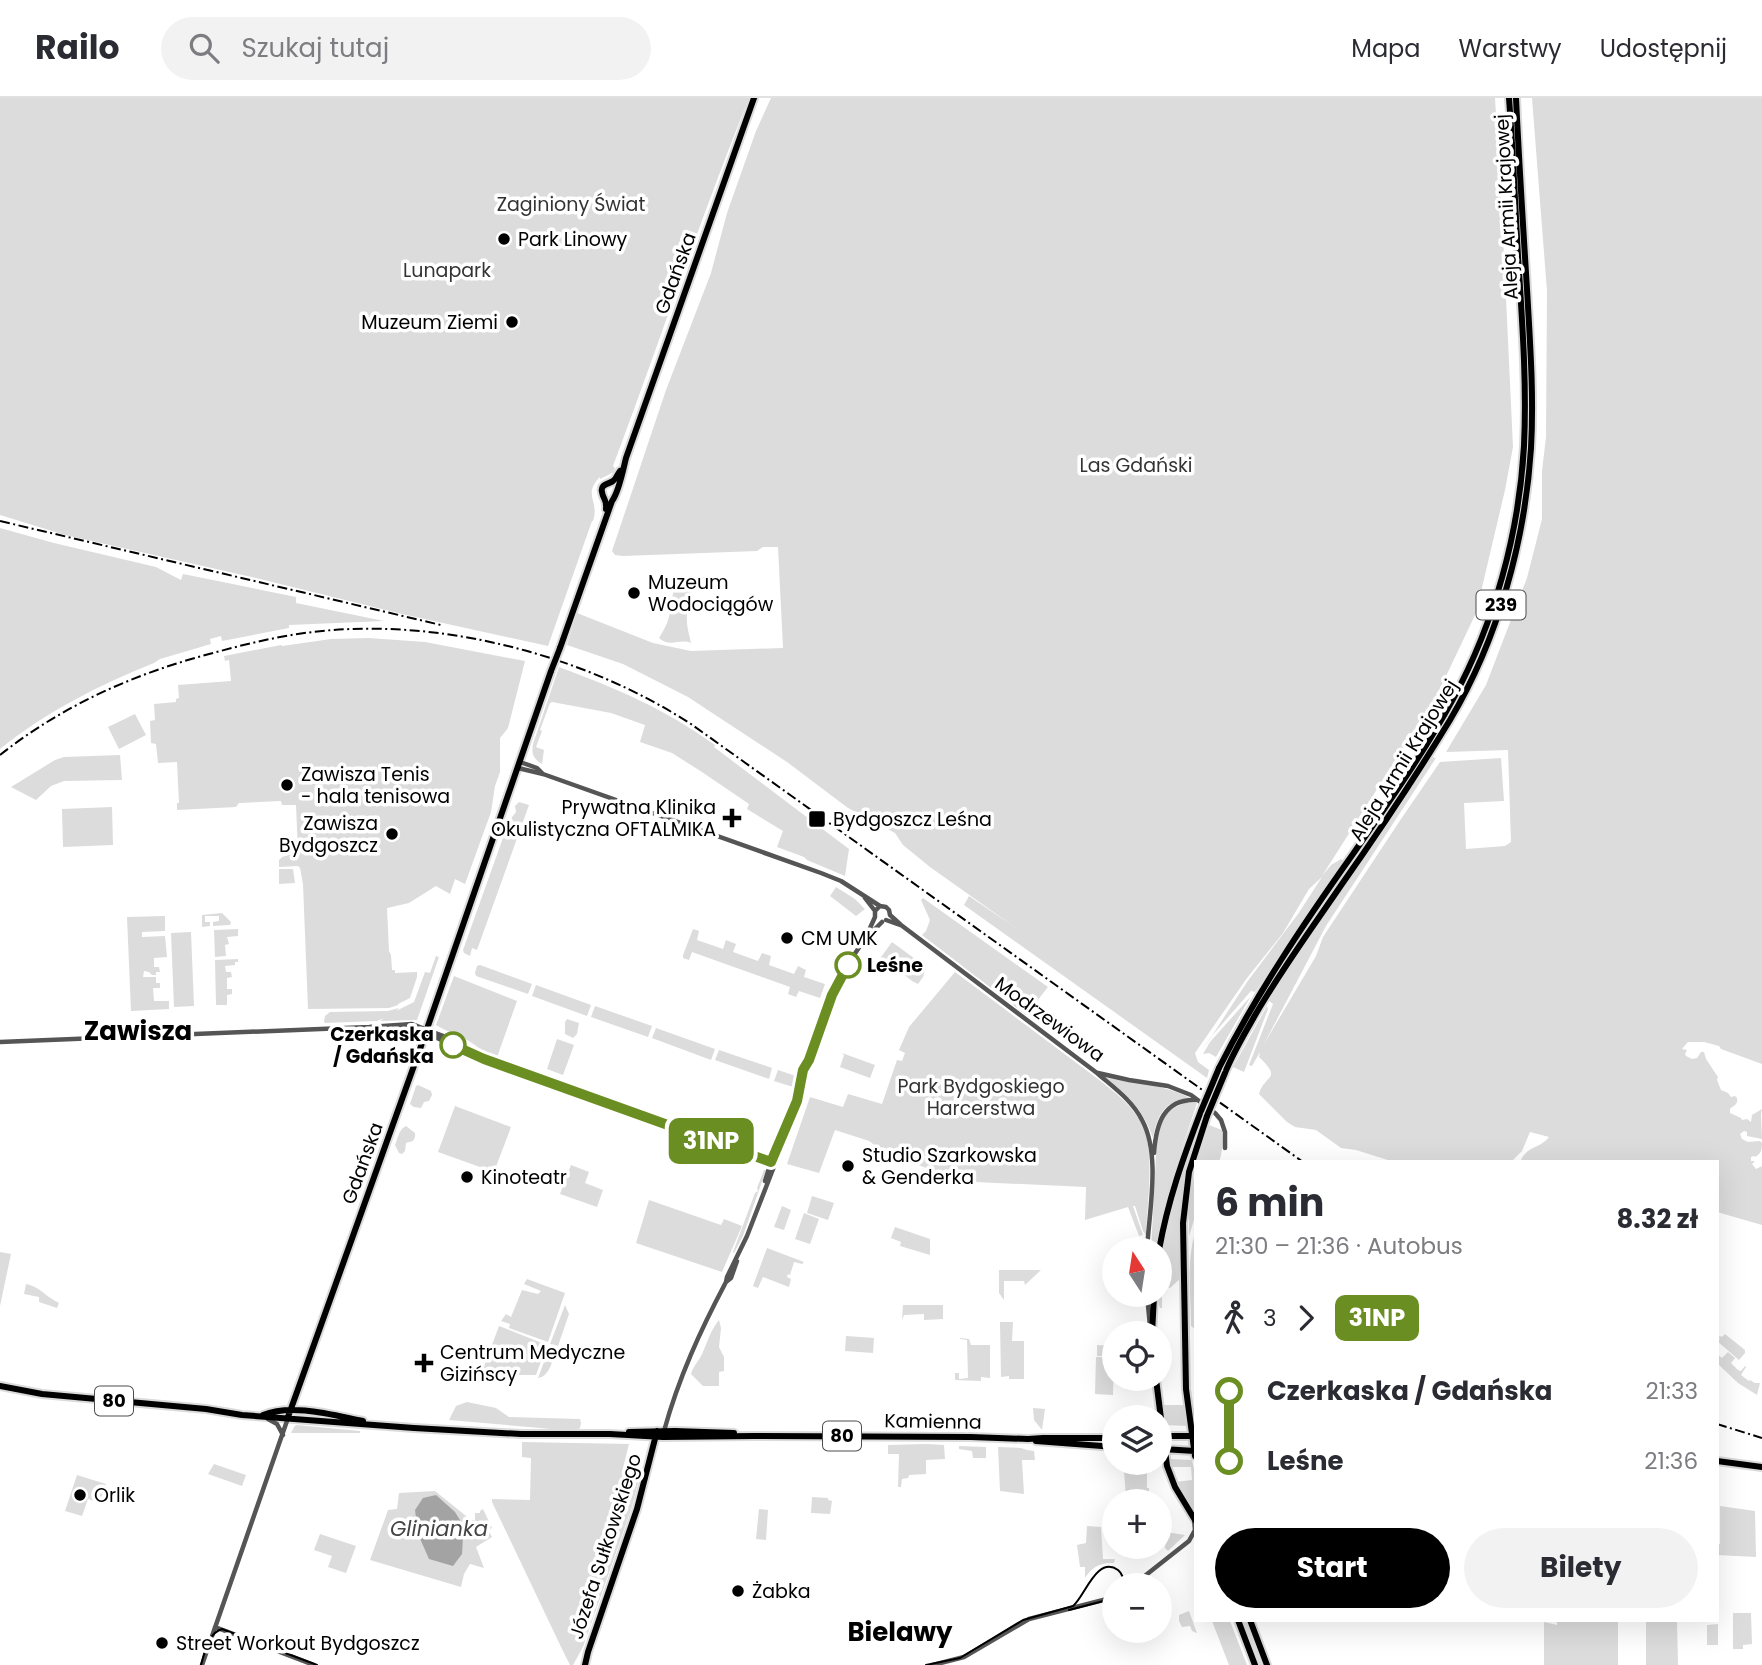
<!DOCTYPE html>
<html lang="pl">
<meta charset="utf-8">
<style>
body{margin:0;font-family:Poppins,sans-serif;background:#f2f2f3;color:#2b2b33;height:100vh;display:flex;flex-direction:column;font-size:26px;white-space:nowrap}
*{box-sizing:border-box;margin:0}
p{font-size:23px;color:#7c7c81}
.icon{flex:none;width:38px;height:38px;fill:none;stroke:currentColor;stroke-width:2;stroke-linecap:round;stroke-linejoin:round}
.map{position:relative;flex:1;overflow:hidden}
.panel{position:absolute;left:1194px;top:1062px;width:525px;height:462px;display:flex;flex-direction:column;background:#fff;border-radius:0px;box-shadow:0 7px 28px #0002}
.panel>*{flex:none}
.badge{padding:0 14px;border-radius:10px;font-size:24px;line-height:46px}
.needle{width:46px;rotate:348deg}
.buttons{position:absolute;left:1102px;top:1139px;display:grid;gap:14px}
.buttons a{display:grid;place-items:center;width:70px;height:70px;border-radius:50%;background:#fff;box-shadow:0 7px 28px #0002;font-size:35px}
.map>.badge{position:absolute;translate:-50% -50%;box-shadow:0 0 0 4px #fff}
.legs{display:flex;align-items:center;gap:10px;height:77px;padding:0 21px;font-size:23px}
.legs p{margin-inline-start:auto}
.headline{display:flex;align-items:center;justify-content:space-between;height:119px;padding:0 21px}
h1{font-size:38px;font-weight:700;line-height:52px}
.primary-button{display:flex;gap:14px;margin-top:auto;padding:14px 21px}
.primary-button a{flex:1;height:80px;border-radius:42px;background:#000;color:#fff;font-size:28px;font-weight:700;line-height:80px;text-align:center}
.primary-button a+a{background:#f2f2f3;color:#2b2b33}
ul{padding:0 21px;list-style:none}
li{display:flex;align-items:center;gap:24px;height:70px;font-size:26px}
li i{display:grid;place-items:center;width:10px;height:100%;margin:0 9px;background:currentColor}
li i::after{content:'';width:18px;height:18px;margin:-9px;border:5px solid;border-radius:50%;background:#fff}
li p{margin-inline-start:auto}
li:first-child i{background:linear-gradient(#0000 50%,currentColor 0)}
li:last-child i{background:linear-gradient(currentColor 50%,#0000 0)}
header{display:flex;align-items:center;gap:42px;box-sizing:border-box;height:98px;padding:0 35px;background:#fff;border-bottom:2px solid #e1e1e2}
header strong{font-size:33px}
nav{display:flex;gap:38px;margin-inline-start:auto;font-size:24px}
.search{width:490px;height:63px;background:#f2f2f3;display:flex;align-items:center;gap:18px;box-sizing:border-box;padding:0 24px;border-radius:38px;color:#7c7c81;font-size:26px}
.map>svg:first-child{display:block}
</style>
<header>
<strong>Railo</strong>
<div class="search"><svg class="icon" aria-label="search" viewBox="0 0 24 24"><circle cx="10" cy="10" r="6"/><path d="M15 15l6 6"/></svg>Szukaj tutaj</div>
<nav><a>Mapa</a><a>Warstwy</a><a>Udostępnij</a></nav>
</header>
<div class="map">
<svg width="1762" height="1567" viewBox="0 0 1762 1567">
<rect width="100%" height="100%" fill="#fff"/>
<path fill="#dcdcdc" d="M0 0H749C700 121 659 246 613 368L615 370 614 374 600 381V379C582 397 600 403 593 423H592L548 548 402 516 256 480 65 437 0 417Z
M771 0H1495L1503 136 1513 349 1505 392 1476 515 1438 595 1322 778 1331 767 1341 761 1343 763 1255 894 1251 893 1210 940 1202 953 1247 884 1298 816 1322 779 1309 791 1283 835 1247 880 1195 955 1198 964 1209 972 1207 980 964 807 969 798 1016 830 930 769 903 747 895 735 848 710 787 664 688 599 623 566 567 547 577 515 653 545 691 553 783 550 778 449H763L757 453 623 458 615 457 612 453 666 292 711 175 727 115 756 33Z
M1532 0H1762V966L1721 951 1719 948 1704 944H1688L1682 951 1687 952 1685 956 1686 958 1692 961 1697 960 1701 954H1704L1706 961 1718 979 1717 982 1721 992 1728 995 1731 999 1735 998 1737 1000C1738 1007 1734 1007 1730 1011V1015L1741 1020 1742 1022 1747 1021 1751 1024 1752 1017 1762 1011 1761 1016 1762 1041 1747 1038V1034L1744 1033 1740 1036 1742 1041 1748 1044 1760 1043 1762 1045C1762 1052 1761 1056 1755 1059L1754 1058 1751 1059V1063H1755L1752 1066 1756 1071 1762 1068V1127L1717 1114V1064H1520C1528 1046 1539 1052 1549 1039L1530 1034 1522 1053 1511 1064H1394L1356 1052 1341 1050 1316 1032 1295 1029 1287 1024 1259 996C1265 976 1283 982 1259 959L1260 954 1252 968 1249 967 1273 906 1268 902 1432 659 1436 660 1326 828 1264 946 1316 858 1323 839 1401 721 1440 664 1501 660 1504 703 1464 705 1466 751 1505 748 1511 744 1508 652 1446 654 1486 587 1527 480 1542 421V373L1546 339 1547 193Z
M0 430 54 445 156 469 181 482 183 476 296 499V505L384 523 289 527V530L222 543 221 538 210 541 211 546 160 561 154 565C99 587 46 614 0 651Z
M685 479C696 494 689 501 687 517 686 527 689 536 691 545 680 540 670 550 659 540 662 535 665 530 667 525 674 509 668 489 685 479Z
M369 540 425 544 525 563 508 630 500 640V674L495 688 491 714 465 786 455 781 450 796 436 788 409 805 387 810 389 853 391 857 392 872H395V875L417 874V879L410 900 398 906V907L389 910 308 911 303 786 300 770 298 768 279 769V762L282 759 298 754 296 707H282L281 703 239 705 236 709 177 712V705H179L177 664 158 665 156 646 151 645 150 623 155 622 154 606 176 604V601L179 600 178 587 231 583 229 562 225 563 224 558 281 547 282 548 331 541Z
M559 569C616 590 665 611 715 647L714 649 849 751 845 778 807 762 804 759 777 749 783 733 747 711 749 706 702 674 672 655 640 644 645 627 611 615 552 604 550 605 540 632 542 633 536 649 544 652 542 666C534 661 531 656 533 646Z
M135 616 146 637 119 651 108 629Z
M120 657 122 682 64 683 51 688 36 702 11 689 55 662 64 659Z
M519 704 529 707 477 852 472 850 470 858 464 855 463 852 509 723 516 714 515 708Z
M112 709 113 747 63 749 62 711Z
M279 771H293L295 785 279 786Z
M836 789 855 801 865 811 856 818 830 798Z
M923 800 1048 889 1026 917 922 837 926 833 930 822 921 802Z
M222 815 231 824 230 827 213 828V824L219 823V818H205V824H210V828L202 829V817Z
M165 818V833L142 834V839L165 838 167 859 154 860V869H159L160 874H156V877H152L149 874 144 873 143 879H156V885H160V890H153L154 903H169V911L131 913 127 819Z
M238 831V838L227 839 229 846 225 847 226 858 215 859 214 832Z
M693 831 699 833 697 842 723 851 726 842 736 846 733 854 758 863 762 855 771 858 769 867 794 876 798 868 806 872 804 879 825 886 820 900 799 893 796 899 788 896 790 889 692 854 689 862 683 860V857Z
M191 834 194 908 174 909 171 835Z
M892 844 926 869 923 879 918 886 912 883 887 863 881 870 876 866Z
M436 858 439 859 417 922 380 923 384 920 377 923 325 925 324 923 325 918 330 914 388 913 399 910 396 913 414 904 425 874 430 875Z
M238 861V864H235V867L225 868 226 874H231L232 879 227 880V891H232V896L227 897V907H216L215 862Z
M480 867 532 886 528 896 476 878 475 875 477 868Z
M955 874 1098 981C1116 995 1133 1008 1143 1028 1155 1054 1147 1108 1146 1137L1143 1133 1135 1108H1133L1143 1137 1139 1138 1128 1109 1085 1122 1086 1089 975 1084 951 1080 881 1052 869 1043 835 1032 819 1075 787 1066 810 999 843 1009 848 996 882 1006 897 962 902 963 905 955 899 952 909 929Z
M454 878 517 903 496 962C484 955 474 945 462 939 453 935 444 932 436 927Z
M536 887 591 907 587 918 532 898Z
M1251 898 1216 959 1209 955 1203 956 1210 944Z
M595 908 652 928 648 939 591 919Z
M1267 908 1268 911 1244 974 1233 969Z
M567 921 579 925 577 936 573 940 565 936V924Z
M656 930 715 951 711 962 652 940Z
M557 941 574 947 563 977 547 971Z
M719 952 772 970 769 981 715 962Z
M842 955 875 967 870 980 840 969 844 957Z
M778 972 796 978 798 982 796 987 793 989 774 983Z
M1105 979C1134 985 1163 986 1190 1000 1164 1004 1158 1015 1153 1040 1142 1009 1129 999 1105 979Z
M418 987 431 993 432 997 429 1003 424 1004 421 1010 414 1009 410 1006 416 988Z
M1185 1005H1197L1174 1074 1156 1151 1151 1152 1157 1038C1163 1019 1165 1012 1185 1005Z
M455 1008 511 1029 494 1074 438 1054Z
M1209 1027 1222 1032C1223 1044 1223 1053 1219 1064H1197Z
M406 1028 415 1035V1039L413 1043 406 1045 405 1053 402 1056 399 1055 395 1047C398 1040 399 1031 406 1028Z
M571 1067 589 1074 585 1085 603 1092 597 1109 560 1096Z
M764 1072H766L743 1138 734 1155 733 1154 755 1095 758 1093 757 1090Z
M1181 1072 1186 1074V1076C1180 1112 1182 1144 1181 1180L1170 1190 1168 1189 1166 1191 1167 1193 1162 1198V1210H1160L1159 1207 1158 1197H1160L1162 1147Z
M1195 1072V1119L1189 1138V1107Z
M812 1098 834 1105 828 1122 807 1115Z
M649 1102 721 1127 724 1121 742 1128 722 1174 636 1145Z
M782 1108 791 1112 784 1132 774 1129Z
M804 1115 819 1121 810 1146 795 1141Z
M895 1129 930 1141V1157L900 1148 901 1144 891 1140Z
M1195 1135V1231L1191 1228C1191 1197 1186 1165 1195 1135Z
M767 1150 804 1164 802 1166 794 1164 790 1177 788 1176 787 1179 791 1181 789 1189 763 1179 758 1190 753 1188Z
M0 1154 11 1156 0 1208Z
M999 1172H1041L1025 1187 1024 1183H1004V1202L999 1195Z
M527 1181 565 1195 548 1244 509 1230 510 1226 501 1223 506 1216 511 1219 522 1192 538 1196 541 1193 524 1186Z
M26 1186C39 1188 46 1199 59 1205L57 1210 39 1204V1199L24 1196Z
M565 1207 569 1216 558 1248 550 1246Z
M903 1207H943V1221L924 1222V1216L904 1217 902 1222Z
M719 1222 721 1230 719 1249 724 1259V1273L719 1274V1288H703L691 1276C693 1269 696 1266 700 1260 707 1247 709 1234 719 1222Z
M1000 1224H1013L1012 1243H1024V1281H1009V1278L1001 1279Z
M499 1228 547 1247 536 1277H508L500 1280 480 1279Z
M1725 1236 1745 1252V1255L1739 1262 1717 1243V1241L1718 1242 1720 1241 1718 1239 1720 1238 1722 1239Z
M846 1238 874 1240 873 1255 845 1253Z
M960 1240 969 1241 971 1247H990V1280L981 1279V1283L955 1282V1275H959V1281L968 1280 967 1242 960 1241Z
M1097 1247 1115 1248V1258H1097Z
M550 1248 557 1250C553 1260 550 1279 538 1280Z
M1728 1254 1735 1260 1731 1265 1738 1272 1741 1273 1745 1268 1748 1270 1746 1269 1741 1277 1749 1283 1750 1282 1755 1285H1760L1757 1297 1738 1285 1717 1265V1256L1722 1260Z
M1096 1259H1114L1113 1297 1095 1296Z
M467 1304 496 1310 509 1319 580 1321 581 1325 580 1330 575 1333 449 1322 456 1308Z
M1163 1307H1184L1188 1328 1165 1327Z
M1033 1310 1045 1311 1042 1332 1034 1322Z
M296 1327 360 1333V1335H291L294 1329Z
M522 1344 629 1346 623 1370 637 1373 635 1380 639 1381 632 1409 583 1549 573 1567H570L562 1551 492 1404V1401L530 1402 531 1360 522 1359Z
M926 1346 944 1347 945 1361 926 1362V1376L909 1377 908 1380 902 1381 901 1389H898L899 1356H888V1347Z
M959 1348 986 1349V1360H973L972 1353 959 1351Z
M655 1349H657L639 1419 591 1555Z
M998 1349 1021 1350 1027 1352 1034 1353 1035 1362H1022L1024 1396 1000 1393Z
M1168 1361 1192 1362 1195 1376V1418L1175 1384 1192 1382 1191 1369H1170Z
M1131 1365H1147V1390H1149V1401L1126 1400 1124 1373 1135 1372H1124L1122 1368H1131Z
M214 1366 246 1377 242 1388 208 1376Z
M77 1377 106 1386 99 1405 88 1401 82 1418 65 1413Z
M435 1393 471 1422H475V1415H480V1413L483 1411 492 1430 488 1432 492 1439 476 1449 484 1470 470 1466 464 1476 461 1489 370 1462 388 1412 397 1411 399 1395Z
M812 1399 828 1400V1402L832 1403 830 1416 811 1415Z
M1720 1408 1755 1413 1756 1459 1717 1457V1447L1720 1446Z
M759 1411 768 1412 766 1442 756 1441Z
M1087 1428 1101 1429 1103 1461H1115L1114 1465C1100 1464 1092 1469 1085 1480V1469H1080L1077 1447 1086 1445Z
M1166 1434 1185 1437 1168 1453 1165 1450Z
M320 1436 356 1448 346 1475 328 1469 332 1458 314 1452Z
M1189 1513 1197 1535 1192 1533 1190 1528 1182 1529 1179 1523V1517Z
M1733 1515H1751L1752 1546 1743 1547V1551H1733Z
M1212 1523H1230L1247 1567H1229Z
M1240 1523H1247L1265 1567H1259Z
M1557 1523H1618V1567H1544V1524L1557 1527Z
M1646 1523H1677L1678 1567H1646Z
M1718 1526V1547H1707V1527Z"/>
<path fill="#a3a3a3" d="M436 1397 455 1414 460 1422 463 1439 462 1456 453 1468 429 1461 418 1436 415 1412 423 1400Z"/>
<g fill="none" stroke-linecap="round" stroke-linejoin="round">
<defs>
<path id="major" d="M606 411C607 400 603 402 602 394 600 386 609 386 613 383 616 381 618 375 620 373
M560 550 612 403C619 394 623 372 626 360L754 0
M1219 970C1257 895 1304 825 1353 756 1388 705 1424 655 1453 601 1495 524 1519 435 1524 348 1527 285 1522 221 1518 158 1515 105 1513 53 1509 0
M1225 975C1233 955 1244 937 1254 919 1281 872 1312 830 1342 786 1380 732 1416 678 1450 622 1498 541 1525 444 1531 350 1534 297 1530 244 1527 191 1523 127 1519 64 1516 0
M1159 1152C1168 1102 1183 1060 1201 1013
M1152 1236 1154 1197
M1156 1281 1167 1368 1175 1389 1195 1422
M0 1288 42 1296 206 1311 242 1317 414 1330 521 1336H610L663 1339 754 1338 971 1339 1028 1341 1043 1340H1115
M263 1317C292 1305 333 1317 363 1323
M288 1319 420 951 551 573
M629 1334 675 1333 734 1335
M1162 1338H1193
M1036 1343 1115 1349
M1162 1351 1195 1353
M1195 1358 1186 1291 1183 1125 1189 1074 1207 1018
M1717 1363 1762 1369
M1238 1522 1255 1567
M1250 1522 1267 1567
M585 1567 588 1554 637 1411 657 1333"/>
</defs>
<use href="#major" stroke="#dbdbdb" stroke-width="10"/>
<path stroke="#555" stroke-width="4.5" d="M520 664 537 670 543 676
M518 670 543 676 821 775 841 783 880 808 886 809 889 812 890 817 901 827 1097 975C1113 989 1132 1002 1142 1022 1161 1057 1149 1113 1147 1152
M865 800 875 813
M886 822 900 827
M867 839 882 824
M401 928C430 934 457 950 484 961L775 1066
M0 944 369 929 412 926 459 944 467 948 475 957
M1098 975 1129 982 1168 988 1191 997 1215 1015 1221 1022 1225 1034V1050
M790 1013 792 1001 797 995
M787 1025 797 1003 803 972 809 962 832 897 850 863 866 839 875 819V813L880 808
M1154 1055C1156 1027 1163 1000 1197 1002
M765 1083 771 1064 780 1042
M726 1184 727 1179 747 1138 775 1066 787 1025
M1147 1197 1150 1228
M268 1321 277 1326 283 1337
M664 1333C679 1279 700 1233 726 1184L731 1180 737 1163
M1132 1488 1189 1443 1195 1432 1194 1421
M215 1529 314 1567
M202 1567 288 1320
M933 1567 964 1559 1029 1521 1115 1499"/>
<use href="#major" stroke="#000" stroke-width="6"/>
<path stroke="#000" stroke-width="2" d="M1069 1512 1115 1500
M201 1567C205 1554 207 1536 222 1531L317 1567
M926 1567 960 1560 1023 1522 1073 1508C1085 1498 1097 1457 1118 1472 1123 1476 1124 1481 1124 1488"/>
<path stroke="#000" stroke-width="2" stroke-dasharray="10 3.5 2 3.5" stroke-linecap="butt" d="M0 423 441 527
M0 657C63 607 136 575 213 555 253 544 292 535 333 532 454 523 589 560 691 626L1303 1064
M1717 1326 1762 1340"/>
<defs>
<path id="major-bridge" d="M551 573 560 550
M1201 1013 1219 970
M1207 1018 1225 975"/>
</defs>
<use href="#major-bridge" stroke="#dbdbdb" stroke-width="10" stroke-linecap="butt"/>
<use href="#major-bridge" stroke="#000" stroke-width="6"/>
</g>
<g fill="none" stroke-linecap="round" stroke-linejoin="round">
<defs>
<path id="line-1" d="M453 947 484 961 771 1064 797 1003 803 972 809 962 832 897 848 867"/>
</defs>
<use href="#line-1" stroke="#fff" stroke-width="16"/>
<use href="#line-1" stroke="#6b8e23" stroke-width="10"/>
</g>
<g fill="#000" stroke="#fff" stroke-width="2.5">
<circle cx="504" cy="141" r="7"/>
<circle cx="512" cy="224" r="7"/>
<circle cx="634" cy="495" r="7"/>
<circle cx="287" cy="687" r="7"/>
<path d="M728.5 709.5h7v7h7v7h-7v7h-7v-7h-7v-7h7z"/>
<rect x="808" y="712" width="18" height="18" rx="3.5"/>
<circle cx="392" cy="736" r="7"/>
<circle cx="787" cy="840" r="7"/>
<circle cx="848" cy="1068" r="7"/>
<circle cx="467" cy="1079" r="7"/>
<path d="M420.5 1254.5h7v7h7v7h-7v7h-7v-7h-7v-7h7z"/>
<circle cx="80" cy="1397" r="7"/>
<circle cx="738" cy="1493" r="7"/>
<circle cx="162" cy="1545" r="7"/>
</g>
<g fill="#fff" stroke="#6b8e23" stroke-width="3.5">
<circle cx="848" cy="867" r="12"/>
<circle cx="453" cy="947" r="12"/>
</g>
<g text-anchor="middle" stroke-width="7" stroke-linejoin="round" paint-order="stroke">
<g fill="#fff" stroke="#4c4c4c" stroke-width="2">
<rect x="1476.5" y="492.5" width="49" height="29" rx="5"/>
<rect x="95" y="1288.5" width="38" height="29" rx="5"/>
<rect x="823" y="1323.5" width="38" height="29" rx="5"/>
</g>
<g font-size="18" font-weight="bold" fill="#000">
<text x="1501" y="513">239</text>
<text x="114" y="1309">80</text>
<text x="842" y="1344">80</text>
</g>
<g font-size="19" fill="#333" stroke="#fff">
<text x="571" y="113">Zaginiony Świat</text>
<text x="447" y="179">Lunapark</text>
<text x="1136" y="374">Las Gdański</text>
<text x="981" y="995">Park Bydgoskiego<tspan x="981" dy="22">Harcerstwa</tspan></text>
</g>
<g font-size="19" fill="#000" stroke="#fff">
<text transform="translate(1506 109) rotate(-93)" y="7">Aleja Armii Krajowej</text>
<text transform="translate(675 175) rotate(-70)" y="7">Gdańska</text>
<text transform="translate(1403 662) rotate(-58)" y="7">Aleja Armii Krajowej</text>
<text transform="translate(1050 921) rotate(36)" y="7">Modrzewiowa</text>
<text transform="translate(362 1065) rotate(-70)" y="7">Gdańska</text>
<text transform="translate(933 1323) rotate(1)" y="7">Kamienna</text>
<text transform="translate(605 1448) rotate(-72)" y="7">Józefa Sułkowskiego</text>
</g>
<g font-size="19" fill="#000" stroke="#fff" text-anchor="start">
<text x="518" y="148">Park Linowy</text>
<text x="498" y="231" text-anchor="end">Muzeum Ziemi</text>
<text x="648" y="491">Muzeum<tspan x="648" dy="22">Wodociągów</tspan></text>
<text x="301" y="683">Zawisza Tenis<tspan x="301" dy="22">- hala tenisowa</tspan></text>
<text x="716" y="716" text-anchor="end">Prywatna Klinika<tspan x="716" dy="22">Okulistyczna OFTALMIKA</tspan></text>
<text x="833" y="728">Bydgoszcz Leśna</text>
<text x="378" y="732" text-anchor="end">Zawisza<tspan x="378" dy="22">Bydgoszcz</tspan></text>
<text x="801" y="847">CM UMK</text>
<text x="862" y="1064">Studio Szarkowska<tspan x="862" dy="22">&amp; Genderka</tspan></text>
<text x="481" y="1086">Kinoteatr</text>
<text x="440" y="1261">Centrum Medyczne<tspan x="440" dy="22">Gizińscy</tspan></text>
<text x="94" y="1404">Orlik</text>
<text x="752" y="1500">Żabka</text>
<text x="176" y="1552">Street Workout Bydgoszcz</text>
</g>
<g font-size="19" font-weight="bold" fill="#000" stroke="#fff" text-anchor="start">
<text x="867" y="874">Leśne</text>
<text x="434" y="943" text-anchor="end">Czerkaska<tspan x="434" dy="22">/ Gdańska</tspan></text>
</g>
<g font-size="21" font-style="italic" fill="#444" stroke="#fff">
<text x="439" y="1438">Glinianka</text>
</g>
<g font-size="26" font-weight="bold" fill="#000" stroke="#fff">
<text x="138" y="942">Zawisza</text>
<text x="900" y="1543">Bielawy</text>
</g>
</g>
</svg>
<div class="buttons">
<a><svg class="needle" viewBox="-14 -14 28 28"><path d="M0-13l5 13h-10z" fill="#e53935"/><path d="M0 13l5-13h-10z" fill="#7c7c81"/></svg></a>
<a><svg class="icon" aria-label="locate" viewBox="0 0 24 24"><circle cx="12" cy="12" r="6"/><path d="M12 2v4M12 18v4M2 12h4M18 12h4"/></svg></a>
<a><svg class="icon" aria-label="layers" viewBox="0 0 24 24"><path d="M12 4l9 5-9 5-9-5zM3 14l9 5 9-5"/></svg></a>
<a>+</a>
<a>−</a>
</div>
<b class="badge" style="left:711px;top:1043px;background:#6b8e23;color:#fff">31NP</b>
<section class="panel">
<div class="headline"><div><h1>6 min</h1><p>21:30 – 21:36 · Autobus</p></div><b>8.32 zł</b></div>
<div class="legs"><svg class="icon" aria-label="walk" viewBox="0 0 24 24"><circle cx="13" cy="4" r="2"/><path d="M13 8l-2 6 4 7M11 14l-3 7M7 12l3-4h3l4 4"/></svg>3<svg class="icon" aria-label="forward" viewBox="0 0 24 24"><path d="M9 5l7 7-7 7"/></svg><b class="badge" style="background:#6b8e23;color:#fff">31NP</b></div>
<ul>
<li><i style="color:#6b8e23"></i><b>Czerkaska / Gdańska</b><p>21:33</p></li>
<li><i style="color:#6b8e23"></i><b>Leśne</b><p>21:36</p></li>
</ul>
<div class="primary-button"><a>Start</a><a>Bilety</a></div>
</section>
</div>
